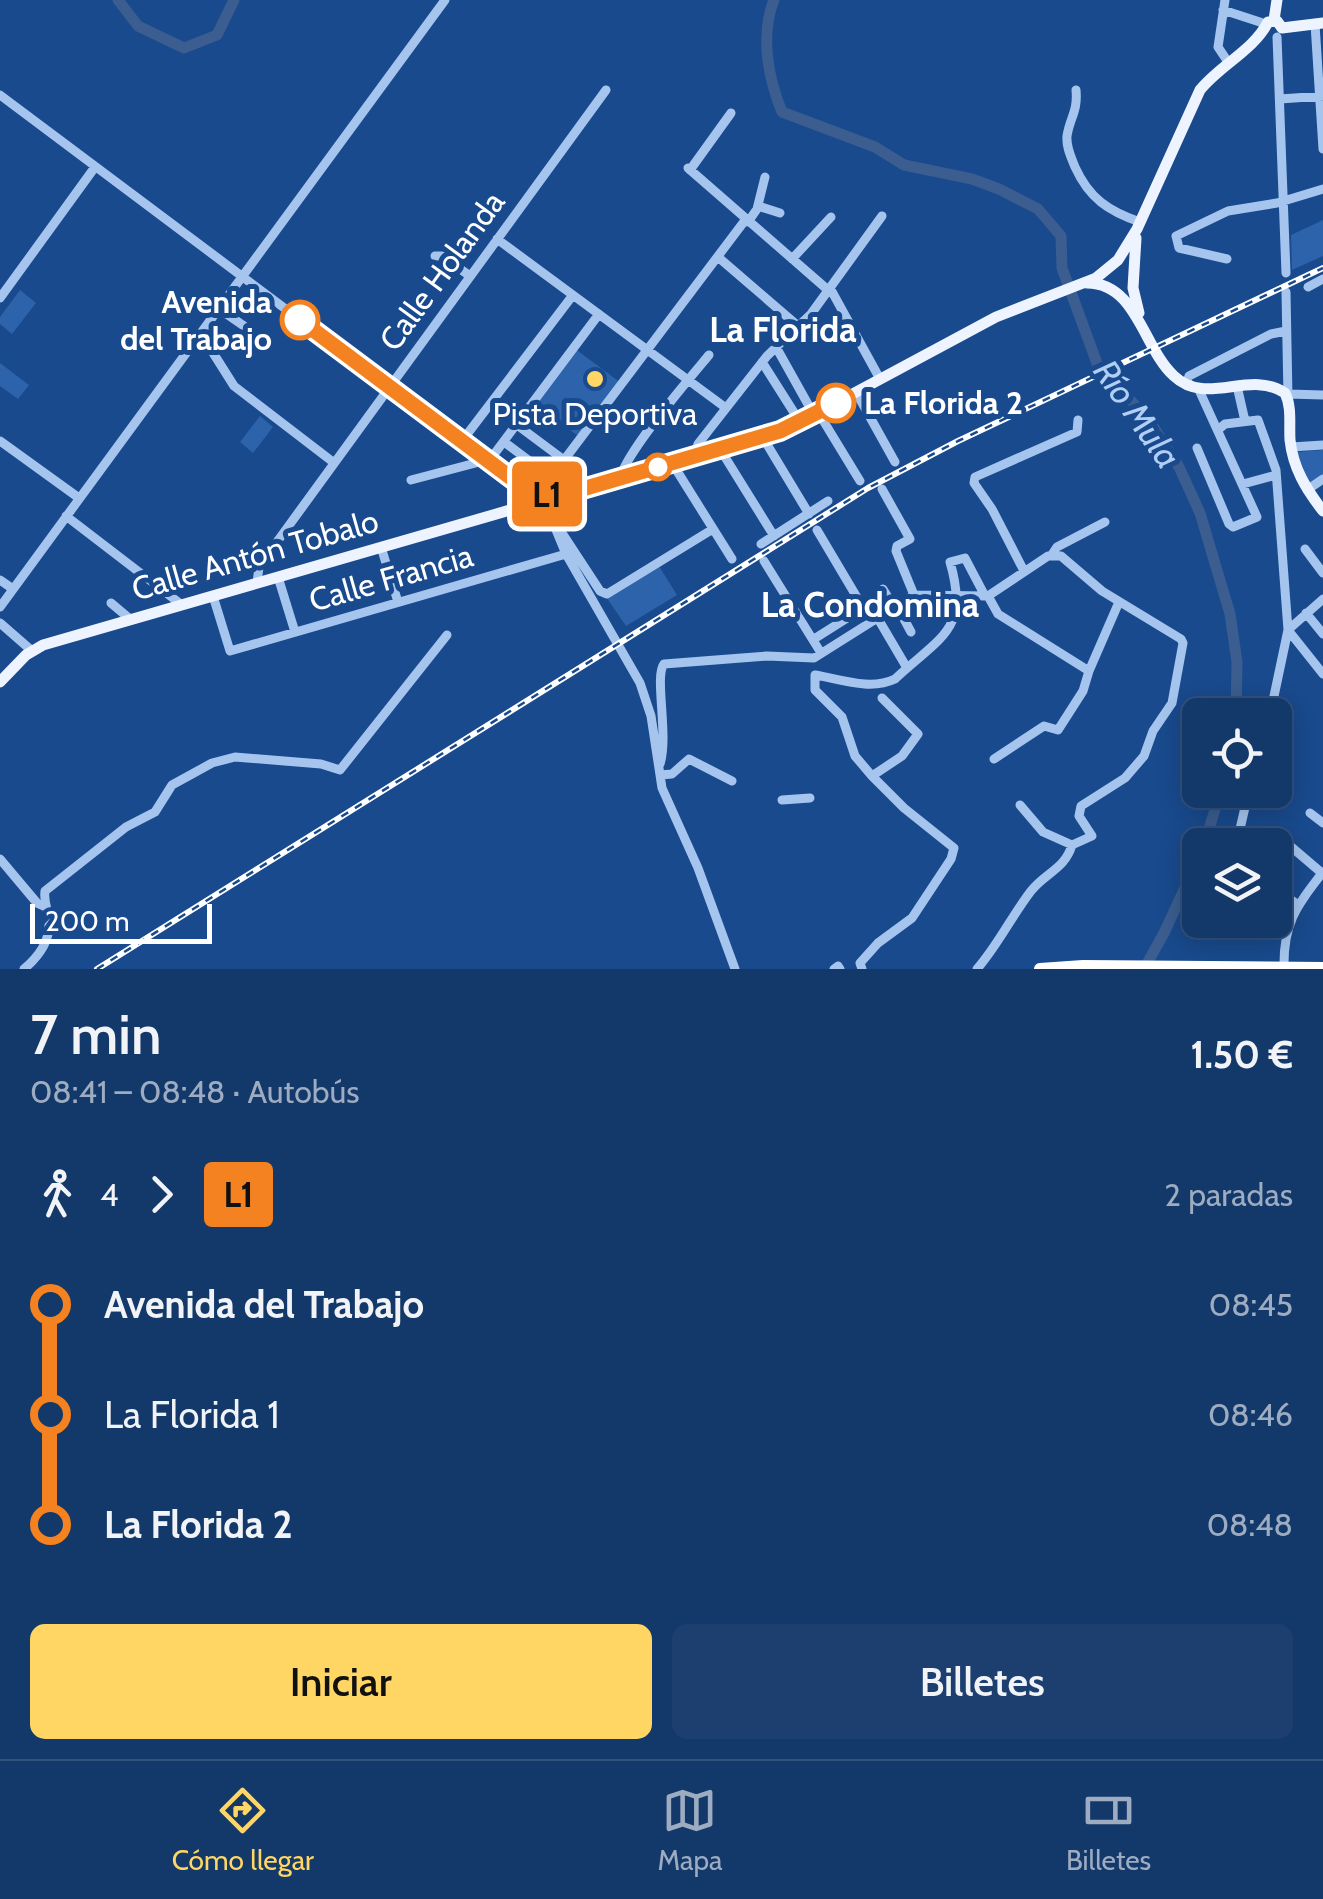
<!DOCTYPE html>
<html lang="es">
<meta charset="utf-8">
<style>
body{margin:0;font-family:Cabin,sans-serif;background:#1c3f70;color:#f1f3f6;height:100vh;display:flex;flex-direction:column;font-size:38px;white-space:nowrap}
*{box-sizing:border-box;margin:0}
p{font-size:32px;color:#9dacc1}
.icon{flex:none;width:55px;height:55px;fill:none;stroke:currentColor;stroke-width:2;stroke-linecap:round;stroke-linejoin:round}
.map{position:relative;height:969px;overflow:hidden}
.drawer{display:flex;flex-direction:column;background:#13386a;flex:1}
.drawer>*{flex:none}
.badge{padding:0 20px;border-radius:8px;font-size:35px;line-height:65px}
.tools{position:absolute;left:1182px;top:698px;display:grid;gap:20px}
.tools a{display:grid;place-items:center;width:110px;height:110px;border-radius:15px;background:#13386a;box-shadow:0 5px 25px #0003,0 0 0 2px #32527e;font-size:50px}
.scale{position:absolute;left:30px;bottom:25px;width:182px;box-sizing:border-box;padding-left:10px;border:5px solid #fff;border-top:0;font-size:28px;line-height:35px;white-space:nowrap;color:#fff;-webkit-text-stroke:8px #194a8d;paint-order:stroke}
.map>.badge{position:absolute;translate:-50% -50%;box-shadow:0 0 0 5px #fff}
.legs{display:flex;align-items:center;gap:15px;height:110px;padding:0 30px;font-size:32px}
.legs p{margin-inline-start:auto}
.headline{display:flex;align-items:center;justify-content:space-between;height:170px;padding:0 30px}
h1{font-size:55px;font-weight:600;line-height:75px}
.cta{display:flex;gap:20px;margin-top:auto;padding:20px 30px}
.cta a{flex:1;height:115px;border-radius:15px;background:#ffd563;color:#111;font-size:40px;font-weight:600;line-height:115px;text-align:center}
.cta a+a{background:#1c3f70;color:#f1f3f6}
ul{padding:0 30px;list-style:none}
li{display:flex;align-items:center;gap:35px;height:110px;font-size:38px}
li i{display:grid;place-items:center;width:15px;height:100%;margin:0 12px;background:currentColor}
li i::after{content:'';width:25px;height:25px;margin:-12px;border:8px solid;border-radius:50%;background:#13386a}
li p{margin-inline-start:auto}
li:first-child i{background:linear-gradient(#0000 50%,currentColor 0)}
li:last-child i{background:linear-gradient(currentColor 50%,#0000 0)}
.tabs{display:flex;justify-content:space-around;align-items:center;height:140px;border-top:2px solid #32527e;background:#13386a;font-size:28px;color:#9dacc1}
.tabs a{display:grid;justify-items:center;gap:5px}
.tabs .selected{color:#ffd563}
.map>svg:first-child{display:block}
</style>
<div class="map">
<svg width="1323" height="969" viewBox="0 0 1323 969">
<rect width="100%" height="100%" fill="#194a8d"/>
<path fill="#2c63ab" d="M1323 220V256L1292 270 1291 235Z
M20 290 36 303 12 334 0 324V317Z
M574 348 621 383 581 438 533 403Z
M0 363 29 385 18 399 0 386Z
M260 416 273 427 253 453 240 442Z
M1323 450V482L1310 491 1297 452Z
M657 563 677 595 626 626 604 594Z"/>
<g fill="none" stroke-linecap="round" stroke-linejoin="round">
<path stroke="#3b5d8f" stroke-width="11" d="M118 0 138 26 184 48 217 35 234 0
M774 0C760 35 768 78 782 112L875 147 904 165 972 179 999 189 1038 209 1061 236 1062 268 1098 366 1149 420 1179 467 1200 513 1230 614 1237 662 1236 715
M1204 845 1221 790
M1144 969 1164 933 1200 855"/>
<path stroke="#a5c5ee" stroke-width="9" d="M1225 0 1218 47 1228 62
M1223 10 1266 24
M1315 24 1323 149
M1277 37 1286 273
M1076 90C1078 112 1070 117 1067 136 1066 147 1071 157 1075 167 1089 198 1108 211 1140 222
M0 95 538 498
M1280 99 1323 96
M688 168 828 290
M690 170 731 113
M758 206 780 213
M748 222 757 209 765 177
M497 239 726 408
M435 256H442L470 276
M718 257 798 326
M792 259 831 217
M1227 259 1179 248 1176 236 1228 211 1277 203 1323 189
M1308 287 1323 279
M830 288 880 379
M1286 292 1288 398
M0 298 95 167
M218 308 244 326
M197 337 210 348 234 386 333 462
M776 347 814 415
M762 362 800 422
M1186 385 1189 376 1271 334 1286 331
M1237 386 1245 421
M856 392 895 462
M1288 394 1323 395
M818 412 860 481
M517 425 564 460
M1219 429 1225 424 1258 420 1276 470 1288 630 1270 715
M762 436 809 514
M0 441 79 498
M462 441 573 295
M504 442 551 477
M1291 447 1323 445
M1197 448 1229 524 1233 527 1257 517 1199 390
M720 449 774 536
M694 457 698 444 767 356 811 314 882 216
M489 461 599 314
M672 463 732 559
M620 479C625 453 689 379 709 355
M411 480 487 460
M1243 484 1276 475
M882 489 910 539 897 546 896 551 914 595
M1307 490 1323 479
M543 494 546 484 746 219
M547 508 566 554 640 683 651 716 662 788 698 868 735 969
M66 516 182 605
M817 530 871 621
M562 533 600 591 607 594 713 529
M761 544 828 501
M381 547 398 602
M1305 549 1323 573
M1051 556 1057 547 1105 522
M764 561 821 653
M1024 571 992 509 974 483 975 477 1077 432 1078 420
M278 577 295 632
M0 580 13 589
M257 583 259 567 266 557 606 90
M883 589 894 607
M213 596 230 651 566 554
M988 596 998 614 1089 671 1119 602
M111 603 130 619
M897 606 911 632
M0 607 445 0
M1306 613 1323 634
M877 617 907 668
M0 623 31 650
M1288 630 1323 674
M1288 630 1323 599
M814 639 863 608
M994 759 1044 726 1058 730 1083 691 1089 671
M660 764C669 735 654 676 664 664L767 656 814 658 914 595 986 596
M660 775 672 774 689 759 732 781
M872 776 902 756 918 734 882 698
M782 800 810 798
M1020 805 1043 832 1072 845
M1310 813 1323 823
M1240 845V829L1249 790
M1289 845 1323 874
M0 859 37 903 44 906
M1275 889 1297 904
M24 969C37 958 49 943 49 925 50 913 43 904 45 891L126 827 155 812 172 785 212 763 235 757 321 764 340 770 447 635
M834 969 838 966 840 969
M862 969 860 963 878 943 912 918 951 859 954 848 904 808 872 776 855 756 842 717 815 690V675C840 679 870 691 895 679 941 636 970 630 950 562L965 558 985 596
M977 969C998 945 1011 917 1031 891 1045 873 1065 869 1072 845L1092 836 1079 816 1081 806 1125 778 1144 756 1153 731 1172 703 1183 643 1181 639 1102 591 1061 556H1048L988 596
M1284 969C1283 923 1296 907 1323 872"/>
<path stroke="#edf3ff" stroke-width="11" d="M1274 20 1277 0
M1282 28 1323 23
M1136 238 1133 288 1139 313
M1087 283C1137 283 1143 348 1174 376 1207 407 1249 369 1285 393 1292 407 1289 424 1290 440 1293 468 1306 489 1323 511
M538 502 543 494 552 499 791 427 996 317 1096 278 1118 260 1137 229 1200 90C1220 65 1254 50 1268 22L1277 21 1282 28
M0 682 26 655 43 645 538 502"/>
<path stroke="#fff" stroke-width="12" d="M1040 969 1083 966 1323 968"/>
<defs>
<path id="rail" d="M97 969 868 488 958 441 1323 268"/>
</defs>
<use href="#rail" stroke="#fff" stroke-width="6"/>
<use href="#rail" stroke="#194a8d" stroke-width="2.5" stroke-dasharray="8" stroke-linecap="butt"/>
</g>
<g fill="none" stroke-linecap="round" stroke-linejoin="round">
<defs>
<path id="line-1" d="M300 320 538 498 544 494 552 498 780 431 836 403"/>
</defs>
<use href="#line-1" stroke="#fff" stroke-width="22"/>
<use href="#line-1" stroke="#f58220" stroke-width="15"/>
</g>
<g fill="#fff" stroke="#f58220" stroke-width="5">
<circle cx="300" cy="320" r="18"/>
<circle cx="836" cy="403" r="18"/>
<circle cx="658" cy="467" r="12"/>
</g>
<circle fill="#ffd563" stroke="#194a8d" stroke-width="4" cx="595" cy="379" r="10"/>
<g text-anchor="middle" stroke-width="10" stroke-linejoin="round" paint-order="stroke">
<g font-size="32" fill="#fff" stroke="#194a8d">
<text transform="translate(442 271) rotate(-54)" y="11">Calle Holanda</text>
<text transform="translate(255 555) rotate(-16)" y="11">Calle Antón Tobalo</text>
<text transform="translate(391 578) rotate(-16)" y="11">Calle Francia</text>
</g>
<g font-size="32" font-weight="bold" fill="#fff" stroke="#194a8d" text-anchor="end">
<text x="272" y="313">Avenida<tspan x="272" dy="37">del Trabajo</tspan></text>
<text x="864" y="414" text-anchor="start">La Florida 2</text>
</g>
<g font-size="32" fill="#fff" stroke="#194a8d">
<text x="595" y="425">Pista Deportiva</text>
</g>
<g font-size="35" font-weight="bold" fill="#fff" stroke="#194a8d">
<text x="783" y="342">La Florida</text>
<text x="870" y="617">La Condomina</text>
</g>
<g font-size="35" font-style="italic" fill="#b1cff5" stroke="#194a8d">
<text transform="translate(1137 414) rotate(55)" y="12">Río Mula</text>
</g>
</g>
</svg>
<div class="tools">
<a><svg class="icon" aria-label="locate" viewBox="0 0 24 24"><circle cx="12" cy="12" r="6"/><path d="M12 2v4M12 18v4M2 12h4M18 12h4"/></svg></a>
<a><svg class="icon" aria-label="layers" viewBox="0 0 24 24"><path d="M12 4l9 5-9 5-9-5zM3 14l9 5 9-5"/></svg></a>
</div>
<div class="scale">200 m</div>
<b class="badge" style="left:547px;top:494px;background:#f58220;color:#111">L1</b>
</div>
<section class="drawer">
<div class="headline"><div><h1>7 min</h1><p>08:41 – 08:48 · Autobús</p></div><b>1.50 €</b></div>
<div class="legs"><svg class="icon" aria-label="walk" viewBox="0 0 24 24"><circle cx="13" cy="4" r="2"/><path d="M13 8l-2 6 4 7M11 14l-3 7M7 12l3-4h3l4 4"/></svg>4<svg class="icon" aria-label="forward" viewBox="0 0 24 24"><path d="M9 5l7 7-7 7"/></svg><b class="badge" style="background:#f58220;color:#111">L1</b><p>2 paradas</p></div>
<ul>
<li><i style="color:#f58220"></i><b>Avenida del Trabajo</b><p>08:45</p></li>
<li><i style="color:#f58220"></i><span>La Florida 1</span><p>08:46</p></li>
<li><i style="color:#f58220"></i><b>La Florida 2</b><p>08:48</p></li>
</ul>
<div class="cta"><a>Iniciar</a><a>Billetes</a></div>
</section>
<nav class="tabs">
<a class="selected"><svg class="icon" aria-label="directions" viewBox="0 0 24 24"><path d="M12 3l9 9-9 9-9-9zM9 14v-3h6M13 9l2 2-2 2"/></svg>Cómo llegar</a>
<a><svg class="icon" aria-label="map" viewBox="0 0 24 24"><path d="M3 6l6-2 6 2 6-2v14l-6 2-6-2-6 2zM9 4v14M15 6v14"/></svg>Mapa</a>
<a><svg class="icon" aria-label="tickets" viewBox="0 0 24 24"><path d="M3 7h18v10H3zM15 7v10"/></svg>Billetes</a>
</nav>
